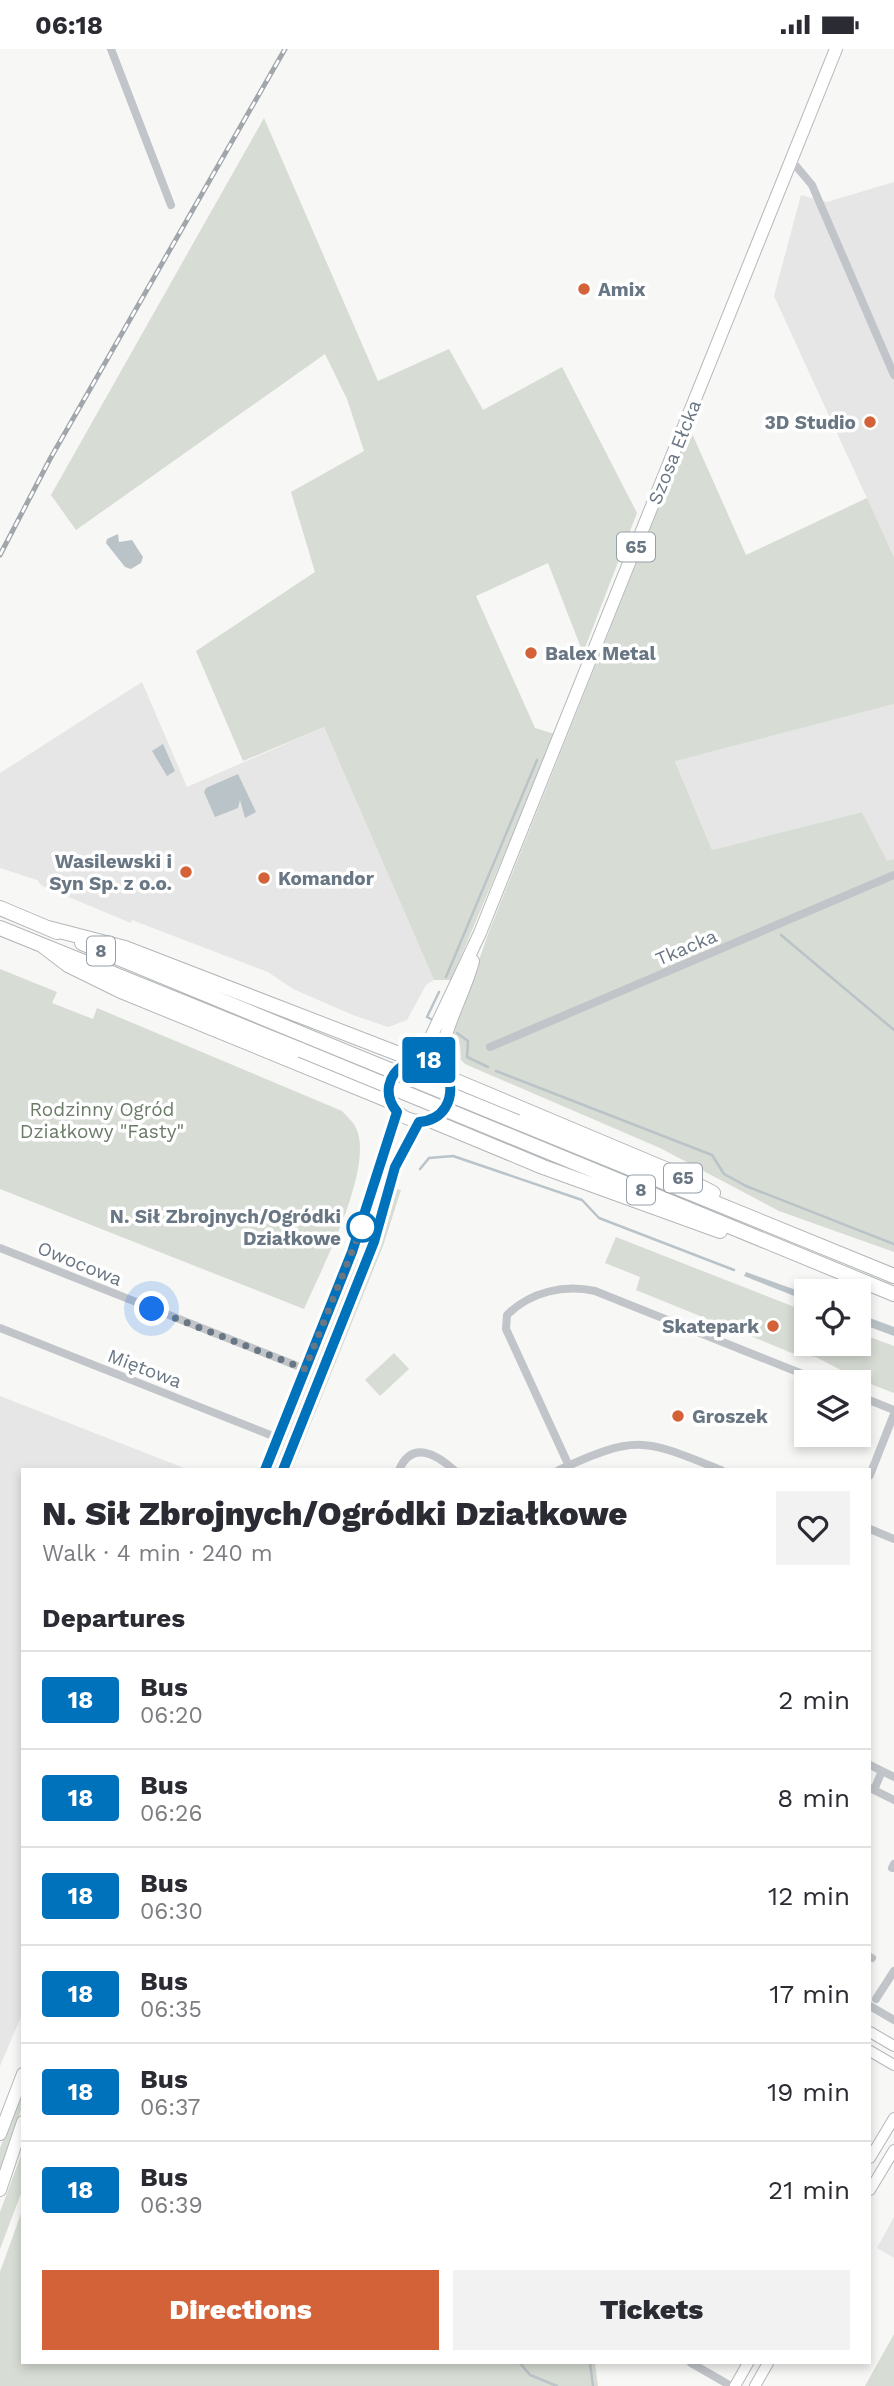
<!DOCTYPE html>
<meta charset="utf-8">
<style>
body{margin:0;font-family:"Work Sans",sans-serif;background:#f2f2f3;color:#2b2b33;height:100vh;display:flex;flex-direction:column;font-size:26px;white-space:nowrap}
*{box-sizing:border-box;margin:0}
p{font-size:23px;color:#7c7c81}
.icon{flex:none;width:38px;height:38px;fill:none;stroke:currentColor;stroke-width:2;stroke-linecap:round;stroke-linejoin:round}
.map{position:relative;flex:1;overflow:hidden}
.details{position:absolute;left:21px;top:1419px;width:850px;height:896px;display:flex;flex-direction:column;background:#fff;border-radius:0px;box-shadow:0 4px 10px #0003}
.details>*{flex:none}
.badge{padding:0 14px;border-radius:5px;font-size:24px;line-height:46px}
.buttons{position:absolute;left:794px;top:1230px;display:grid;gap:14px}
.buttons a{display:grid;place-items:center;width:77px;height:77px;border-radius:0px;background:#fff;box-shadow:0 4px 10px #0003;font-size:35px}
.you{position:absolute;width:35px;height:35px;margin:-18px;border:5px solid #fff;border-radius:50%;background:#1a73e8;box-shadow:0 0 0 10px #1a73e833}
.map>.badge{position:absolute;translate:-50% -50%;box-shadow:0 0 0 4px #fff}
h2{padding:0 21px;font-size:26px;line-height:63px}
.round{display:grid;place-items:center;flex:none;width:74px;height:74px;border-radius:0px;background:#f2f2f3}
.head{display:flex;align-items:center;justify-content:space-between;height:119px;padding:0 21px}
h1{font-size:33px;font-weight:800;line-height:52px}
.button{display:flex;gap:14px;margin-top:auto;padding:14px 21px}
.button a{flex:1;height:80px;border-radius:0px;background:#d36239;color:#fff;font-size:28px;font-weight:800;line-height:80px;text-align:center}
.button a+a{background:#f2f2f3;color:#2b2b33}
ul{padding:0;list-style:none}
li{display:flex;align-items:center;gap:21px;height:98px;padding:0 21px;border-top:2px solid #e1e1e2}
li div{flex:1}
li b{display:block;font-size:26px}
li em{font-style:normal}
li .badge{min-width:77px;font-weight:700;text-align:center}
.status{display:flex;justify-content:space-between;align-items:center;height:49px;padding:0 35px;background:#fff;direction:ltr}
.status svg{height:19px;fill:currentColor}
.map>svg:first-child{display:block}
</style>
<div class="status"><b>06:18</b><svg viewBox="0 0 49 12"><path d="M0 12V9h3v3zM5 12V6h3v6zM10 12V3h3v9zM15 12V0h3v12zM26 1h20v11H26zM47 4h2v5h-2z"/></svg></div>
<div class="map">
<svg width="894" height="2337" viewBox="0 0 894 2337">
<rect width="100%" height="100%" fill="#f7f7f5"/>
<path fill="#e5e6e5" d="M894 133V508L774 247 801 146 827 153Z
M142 633 187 738 324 678 434 931 426 936 407 971 388 978 353 966 293 940 268 923 132 871 131 874 42 837 37 831 0 819V724Z
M894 655V810L887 813 862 763 712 801 675 711Z
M0 1347 189 1421H23V1963L0 2017Z
M894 2168V2209L877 2199Z"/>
<path fill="#d7dcd4" d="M264 69 378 332 449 300 483 361 562 318 637 464 583 604 548 514 476 547 535 679 555 685 451 931H434L324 678 243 712 196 602 315 523 291 443 364 402 347 350 325 305 76 481 51 446Z
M690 380 746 506 867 449 894 508V655L675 712 712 801 862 763 887 812 894 810V1203L779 1162 660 1099 465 1015 461 1011 460 996 452 989 488 885Z
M0 920 57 943 52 954 93 970 97 959 342 1062C347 1067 353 1073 356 1079 375 1118 321 1221 304 1260L0 1140Z
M397 1140 401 1141 383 1197 292 1421H289L379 1196 393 1143Z
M616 1188 807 1263V1295H859V1284L894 1297V1344L860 1331 862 1326 855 1323 852 1327 816 1308 792 1304 731 1279 733 1275 724 1271 722 1276 636 1241 640 1228 605 1214Z
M356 1210 361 1212 277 1421H270Z
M394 1304 409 1320 380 1347 365 1331Z
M23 2041V2055L0 2122V2099Z
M23 2101V2139L0 2200V2163Z
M23 2159V2314H595L598 2337H0V2223Z
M894 2285V2337H865Z"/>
<path fill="#bac3c8" d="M118 485 119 493 132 491 143 508 141 514 131 520 125 518 106 494 107 490Z
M163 695 175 722 167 727 152 702Z
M238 725 256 763 245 769 240 751 238 759 215 768 204 743 206 739Z
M746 1223 807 1245V1252L744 1227Z
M859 1265 894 1278V1287L859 1274Z"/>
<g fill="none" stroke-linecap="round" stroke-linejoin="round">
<path stroke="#bac3c8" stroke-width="2.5" d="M781 886 894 981
M446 928 537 711
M431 970 427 968 439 943
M457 984 468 992 467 1008 488 1018
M496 1022 712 1106 724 1125 746 1137 894 1195
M420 1120 429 1109 453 1107 582 1151 599 1169 734 1221
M520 2314 530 2326 557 2337
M590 2314 593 2337"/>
<defs>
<path id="secondary" d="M870 1983 894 1997
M870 2002 894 2016
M870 2109 894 2069
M870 2141 894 2101
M735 2337 748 2314
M755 2337 768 2314"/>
<path id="primary" d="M421 1009 480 884 836 0
M389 1041a31 31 0 1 1 62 0a31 31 0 1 1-62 0Z
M441 1018C441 981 464 947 473 912
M265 1421 352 1203 397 1063
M283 1421 374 1193 395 1118 419 1073
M0 2085 23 2025
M0 2141 23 2073"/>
<path id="highway" d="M0 859 57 883
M0 879 301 1001
M48 879 125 899 412 1010
M82 894 307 987
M43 897 68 916 121 942 390 1052
M449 1029 670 1122 713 1144
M430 1071 543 1118 720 1182
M517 1073 894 1227
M510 1087 894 1245"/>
</defs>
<use href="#secondary" stroke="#b4b8bc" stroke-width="12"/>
<use href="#primary" stroke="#b5b8bc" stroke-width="14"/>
<use href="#highway" stroke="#b4b7ba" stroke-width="16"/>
<path stroke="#c1c4c8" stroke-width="8" d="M111 0 171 156
M791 111 812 136 894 326
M490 998 894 826
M0 1199 305 1320
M0 1279 278 1389
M859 1347 894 1361
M569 1417 506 1280 507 1266C530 1243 564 1235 595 1242L825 1334
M399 1421C412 1391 436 1405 454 1421
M559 1421C637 1385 644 1390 721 1421
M870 1426 894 1365
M870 1480 894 1490
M870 1716 894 1728
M870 1739 894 1751
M874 1741 882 1722
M892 1819 894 1815
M870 1908 872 1909
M876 1950 894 1922
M870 1957 894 1971
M691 2314 731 2337"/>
<use href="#secondary" stroke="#fff" stroke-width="10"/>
<use href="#primary" stroke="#fff" stroke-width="12"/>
<use href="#highway" stroke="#fff" stroke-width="14"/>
<defs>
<path id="rail" d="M0 506 50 410 285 0"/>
</defs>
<use href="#rail" stroke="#a1a6ac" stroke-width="5"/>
<use href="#rail" stroke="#fff" stroke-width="2.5" stroke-dasharray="8" stroke-linecap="butt"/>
<defs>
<path id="highway-bridge" d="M307 987 517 1073
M301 1001 510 1087"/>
</defs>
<use href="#highway-bridge" stroke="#b4b7ba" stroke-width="16" stroke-linecap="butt"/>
<use href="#highway-bridge" stroke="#fff" stroke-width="14"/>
</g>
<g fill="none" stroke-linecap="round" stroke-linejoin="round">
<defs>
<path id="line" d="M265 1421 352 1203 397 1063C367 1026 426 987 449 1029 454 1051 444 1071 419 1073L395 1118 374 1193 283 1421"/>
</defs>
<use href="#line" stroke="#fff" stroke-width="16"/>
<use href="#line" stroke="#0072bc" stroke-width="10"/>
<path stroke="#697683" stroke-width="7" stroke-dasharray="0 12.6" d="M152 1260 305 1320 363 1175 362 1178"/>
</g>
<g fill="#d36239" stroke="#fff" stroke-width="2.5">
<circle cx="584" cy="240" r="7"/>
<circle cx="870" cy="373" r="7"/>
<circle cx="531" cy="604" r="7"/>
<circle cx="186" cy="823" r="7"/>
<circle cx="264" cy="829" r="7"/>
<circle cx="773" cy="1277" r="7"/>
<circle cx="678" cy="1367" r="7"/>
</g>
<circle fill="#fff" stroke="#0072bc" stroke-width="3.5" cx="362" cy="1178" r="14"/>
<g text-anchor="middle" stroke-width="7" stroke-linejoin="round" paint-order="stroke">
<g fill="#fff" stroke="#969fa8" stroke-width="2">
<rect x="617" y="483.5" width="38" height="29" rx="5"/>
<rect x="87" y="887.5" width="28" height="29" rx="5"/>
<rect x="664" y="1114.5" width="38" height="29" rx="5"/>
<rect x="627" y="1126.5" width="28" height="29" rx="5"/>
</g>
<g font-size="18" font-weight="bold" fill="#697683">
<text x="636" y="504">65</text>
<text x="101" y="908">8</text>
<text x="683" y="1135">65</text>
<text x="641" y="1147">8</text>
</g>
<g font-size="19" font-weight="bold" fill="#697683" stroke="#fff" text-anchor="start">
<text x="598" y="247">Amix</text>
<text x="856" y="380" text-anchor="end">3D Studio</text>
<text x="545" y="611">Balex Metal</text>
<text x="172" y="819" text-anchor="end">Wasilewski i<tspan x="172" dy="22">Syn Sp. z o.o.</tspan></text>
<text x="278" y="836">Komandor</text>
<text x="759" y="1284" text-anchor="end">Skatepark</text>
<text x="692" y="1374">Groszek</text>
</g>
<g font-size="19" fill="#697683" stroke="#fff">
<text transform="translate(674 403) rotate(-68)" y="7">Szosa Ełcka</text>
<text transform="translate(686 898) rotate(-23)" y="7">Tkacka</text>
<text transform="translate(80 1214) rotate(22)" y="7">Owocowa</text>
<text transform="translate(145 1319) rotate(21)" y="7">Miętowa</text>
</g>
<g font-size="19" fill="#6a7b67" stroke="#fff">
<text x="102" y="1067">Rodzinny Ogród<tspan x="102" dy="22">Działkowy "Fasty"</tspan></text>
</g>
<g font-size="19" font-weight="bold" fill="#697683" stroke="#fff" text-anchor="end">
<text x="341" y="1174">N. Sił Zbrojnych/Ogródki<tspan x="341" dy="22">Działkowe</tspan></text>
</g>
</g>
</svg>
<div class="buttons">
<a><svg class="icon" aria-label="locate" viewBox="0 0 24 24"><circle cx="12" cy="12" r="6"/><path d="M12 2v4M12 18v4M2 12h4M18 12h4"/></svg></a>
<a><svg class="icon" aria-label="layers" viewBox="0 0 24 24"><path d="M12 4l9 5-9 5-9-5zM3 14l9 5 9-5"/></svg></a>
</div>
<div class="you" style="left:152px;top:1260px"></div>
<b class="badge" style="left:429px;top:1011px;background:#0072bc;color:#fff">18</b>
<section class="details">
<div class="head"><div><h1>N. Sił Zbrojnych/Ogródki Działkowe</h1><p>Walk · 4 min · 240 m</p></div><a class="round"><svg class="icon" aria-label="heart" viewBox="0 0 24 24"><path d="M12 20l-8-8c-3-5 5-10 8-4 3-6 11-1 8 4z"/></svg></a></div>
<h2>Departures</h2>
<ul>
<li><span class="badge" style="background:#0072bc;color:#fff">18</span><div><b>Bus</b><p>06:20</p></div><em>2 min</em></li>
<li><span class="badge" style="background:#0072bc;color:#fff">18</span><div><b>Bus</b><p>06:26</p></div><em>8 min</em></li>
<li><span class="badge" style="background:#0072bc;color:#fff">18</span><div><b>Bus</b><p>06:30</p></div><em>12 min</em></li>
<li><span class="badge" style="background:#0072bc;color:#fff">18</span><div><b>Bus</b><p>06:35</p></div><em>17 min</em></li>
<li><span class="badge" style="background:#0072bc;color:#fff">18</span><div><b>Bus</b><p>06:37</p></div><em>19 min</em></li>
<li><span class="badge" style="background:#0072bc;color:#fff">18</span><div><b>Bus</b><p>06:39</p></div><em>21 min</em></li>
</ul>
<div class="button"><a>Directions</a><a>Tickets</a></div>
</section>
</div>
